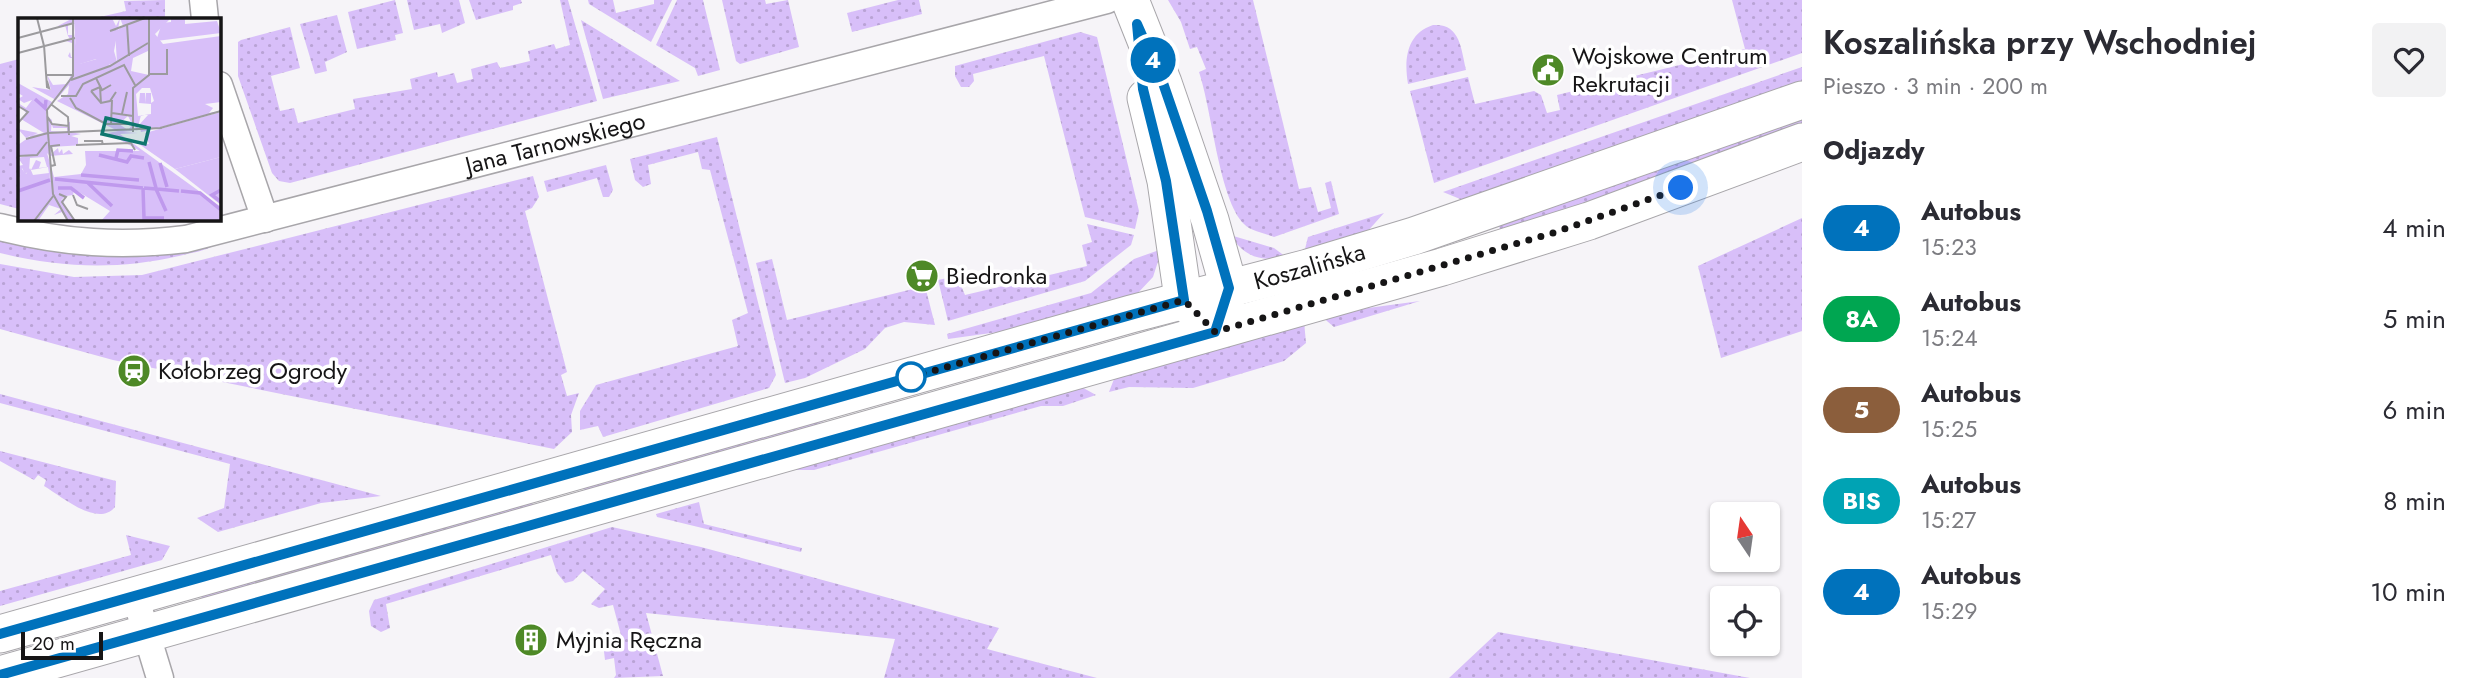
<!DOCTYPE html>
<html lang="pl">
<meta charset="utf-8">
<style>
body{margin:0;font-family:Jost,sans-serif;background:#f2f2f3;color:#2b2b33;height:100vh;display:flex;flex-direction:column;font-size:26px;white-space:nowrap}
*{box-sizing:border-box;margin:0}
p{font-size:23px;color:#7c7c81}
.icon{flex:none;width:38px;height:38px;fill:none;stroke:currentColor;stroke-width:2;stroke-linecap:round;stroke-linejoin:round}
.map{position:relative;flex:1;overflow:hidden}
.sheet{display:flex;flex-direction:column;background:#fff;width:665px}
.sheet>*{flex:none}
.badge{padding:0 14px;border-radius:23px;font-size:24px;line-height:46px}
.needle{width:46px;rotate:347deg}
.fabs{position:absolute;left:1710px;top:502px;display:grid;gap:14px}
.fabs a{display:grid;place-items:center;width:70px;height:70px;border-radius:7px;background:#fff;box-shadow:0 2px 5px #0004;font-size:35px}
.scale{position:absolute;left:21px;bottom:18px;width:82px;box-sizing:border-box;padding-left:7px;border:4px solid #161516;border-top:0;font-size:19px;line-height:24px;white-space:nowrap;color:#161516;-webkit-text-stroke:5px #fff;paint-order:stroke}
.you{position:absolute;width:35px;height:35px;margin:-18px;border:5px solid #fff;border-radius:50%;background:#1a73e8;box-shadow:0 0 0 10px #1a73e833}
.map>.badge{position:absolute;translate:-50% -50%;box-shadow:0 0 0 4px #fff}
h2{padding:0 21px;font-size:26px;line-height:63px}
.round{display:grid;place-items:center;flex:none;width:74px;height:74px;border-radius:7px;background:#f2f2f3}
.head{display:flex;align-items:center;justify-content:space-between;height:119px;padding:0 21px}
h1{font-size:33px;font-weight:600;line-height:52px}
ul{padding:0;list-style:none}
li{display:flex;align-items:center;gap:21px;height:91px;padding:0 21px}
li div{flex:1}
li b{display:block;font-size:26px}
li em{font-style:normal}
li .badge{min-width:77px;font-weight:700;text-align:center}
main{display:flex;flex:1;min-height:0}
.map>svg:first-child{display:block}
</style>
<main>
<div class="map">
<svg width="1802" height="678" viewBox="0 0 1802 678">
<defs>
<pattern id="grass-dots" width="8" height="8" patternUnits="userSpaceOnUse" patternTransform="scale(1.75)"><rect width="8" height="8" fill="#d8bff9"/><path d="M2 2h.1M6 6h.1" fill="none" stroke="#b9a3d5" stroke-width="1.8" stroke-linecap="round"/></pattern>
</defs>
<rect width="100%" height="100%" fill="#f6f4f8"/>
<path fill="url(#grass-dots)" d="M165 0V19H91L126 11 124 1Z
M395 0 403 33 395 35 396 40 357 49 348 12Z
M407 0H459L465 23 442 33 440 24 414 30Z
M469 0H521L522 3 513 6V10L476 20Z
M560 0H568L597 101 290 183 279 181 272 173 238 76V42L241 40 290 27 300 68 271 76 280 111 294 108 298 123 355 109 353 99 412 89 410 79 437 72 438 77 454 73 457 83 473 79 471 69 497 62 500 68 530 61 528 51 554 44 556 49 570 45Z
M588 0H613L616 13 654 4V0H672L651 42 589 4Z
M677 0H703L720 70 698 76 695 68 656 45Z
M722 0H765L766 4 788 0 799 47 740 64 736 61Z
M898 0H919L922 14 852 32 847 13Z
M1168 0H1253L1299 189 1311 187 1318 212 1331 208 1325 183 1331 181 1339 214 1274 237C1265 233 1250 231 1244 224 1219 199 1212 110 1199 72L1206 69 1197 47 1190 49 1181 22Z
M1732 0H1802V53L1434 183 1410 91 1468 77 1475 104 1534 91 1541 95 1547 113 1560 110 1557 95 1745 49Z
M337 15 347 52 325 62 327 71 315 74 300 24Z
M581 20 680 81 603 99Z
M1433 25C1460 23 1461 48 1466 70L1408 84C1404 60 1406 34 1433 25Z
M1080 32 1097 37 1139 211 1135 229 1085 217 1044 56 973 74 974 81 969 87H961L955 76V66Z
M19 59V209L0 204V64Z
M1802 67V84L1465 201 1443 192Z
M1802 116V127L1722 158 1500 231 1499 224Z
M717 137 776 375 769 388 603 437 598 426 580 430V411L596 385 738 346 732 320 748 313 710 170 702 169 698 152 648 165 651 184 643 187 635 180 630 159Z
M606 165 613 190 609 197H603L597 178 547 192 544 181Z
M533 176 539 197 532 208 525 211 567 372 561 375 567 396 579 393 571 415 572 432 554 449 113 360 0 329V264L74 277 142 275Z
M1384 213 1366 233 1304 253 1308 237Z
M1802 218V331L1721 358 1698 266Z
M1087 224 1134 235 1131 245 1085 281 948 321 938 280 957 276 965 295 1087 266 1082 245 1092 242Z
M1230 235 1274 248 1286 257C1260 262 1245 257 1230 235Z
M0 240C81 260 133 257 215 245 206 251 190 253 179 256 117 270 62 268 0 253Z
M1162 249 1153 277 1136 295 1020 329 948 339 947 334 1091 293 1134 259Z
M772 259 787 320 925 286 935 325 904 322 885 328 865 349 805 378 785 383 756 263Z
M1420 301 1334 327 1321 316 1331 313Z
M1304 321 1306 343 1284 361 1193 388 1129 387 1109 392 1116 374Z
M1078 385 1096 395 1063 406H1041L814 470H776Z
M0 394 381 496 321 503 218 532 197 518 224 508 230 464 0 403Z
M862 403 792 436 593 492 579 488Z
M0 451 116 481 115 507C98 528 61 496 44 486L46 480 38 475 34 480 0 461Z
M520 501 534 504 536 509 203 604 200 592Z
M699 502 704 524 802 548 801 552 657 517 656 514Z
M612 527 701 547 999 628 987 649 1097 678H884L895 639 646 613 663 676 614 678 616 675 614 658 605 660 603 643 621 635 613 605 599 608 591 604 605 589 583 571 573 581 565 583 557 573 551 555 386 604 390 628 381 632 371 626 369 611 374 600Z
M126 535 170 546 162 560 0 606V591L131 555Z
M1498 632 1750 678H1449Z"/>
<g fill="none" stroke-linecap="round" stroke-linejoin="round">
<defs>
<g id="street">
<path d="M203 0 205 19"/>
<path d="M219 85 265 219"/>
<path id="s1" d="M0 227C64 243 121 247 186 239L1107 0"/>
<path d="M135 596 160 678"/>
</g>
<g id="secondary">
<path d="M1130 0 1163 83 1210 220 1229 288 1222 312"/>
<path d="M1146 98 1166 181 1181 284 1184 300 1200 316"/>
<path id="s2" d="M0 634 1131 314 1308 268 1414 236 1802 100"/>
<path d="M0 675 1442 267 1589 221 1802 142"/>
</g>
</defs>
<use href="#street" stroke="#a8a6aa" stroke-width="29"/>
<use href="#secondary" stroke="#a8a6aa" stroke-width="39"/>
<use href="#street" stroke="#fff" stroke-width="26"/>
<use href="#secondary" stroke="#fff" stroke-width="37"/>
</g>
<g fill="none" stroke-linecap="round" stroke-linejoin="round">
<defs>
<path id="line" d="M0 634 1184 300 1166 181 1143 89 1137 24 1163 83 1207 211 1229 288 1215 332 0 675"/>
</defs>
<use href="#line" stroke="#fff" stroke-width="16"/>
<use href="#line" stroke="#0072bc" stroke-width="10"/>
<path stroke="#161516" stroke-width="7" stroke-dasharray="0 12.6" d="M911 377 1184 300 1215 332 1556 232 1681 188"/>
</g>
<defs>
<symbol id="civic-disc" viewBox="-11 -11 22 22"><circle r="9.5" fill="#4e8927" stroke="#fff"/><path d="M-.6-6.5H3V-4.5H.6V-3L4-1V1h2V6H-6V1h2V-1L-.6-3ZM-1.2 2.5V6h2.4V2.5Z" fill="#fff"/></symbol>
<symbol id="supermarket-disc" viewBox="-11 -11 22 22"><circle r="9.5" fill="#4e8927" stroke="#fff"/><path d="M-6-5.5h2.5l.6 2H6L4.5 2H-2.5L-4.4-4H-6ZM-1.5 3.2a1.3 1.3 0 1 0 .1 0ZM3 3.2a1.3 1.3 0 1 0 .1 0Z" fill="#fff"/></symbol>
<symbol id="station-disc" viewBox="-11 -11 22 22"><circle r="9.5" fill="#4e8927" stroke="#fff"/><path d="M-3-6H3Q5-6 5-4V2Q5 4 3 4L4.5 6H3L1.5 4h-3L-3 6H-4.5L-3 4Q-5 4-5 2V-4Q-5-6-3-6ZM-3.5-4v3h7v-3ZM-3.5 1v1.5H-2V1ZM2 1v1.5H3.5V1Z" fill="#fff"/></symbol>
<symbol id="building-disc" viewBox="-11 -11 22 22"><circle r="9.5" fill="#4e8927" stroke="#fff"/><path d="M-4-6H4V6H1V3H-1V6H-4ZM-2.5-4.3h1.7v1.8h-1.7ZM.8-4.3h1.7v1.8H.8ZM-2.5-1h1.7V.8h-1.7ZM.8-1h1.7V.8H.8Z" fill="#fff"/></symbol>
</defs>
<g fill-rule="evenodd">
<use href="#civic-disc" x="1529" y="51" width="38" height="38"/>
<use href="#supermarket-disc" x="903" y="257" width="38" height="38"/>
<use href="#station-disc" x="115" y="352" width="38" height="38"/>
<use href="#building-disc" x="512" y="621" width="38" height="38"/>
</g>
<circle fill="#fff" stroke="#0072bc" stroke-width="3.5" cx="911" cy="377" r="14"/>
<g text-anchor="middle" stroke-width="7" stroke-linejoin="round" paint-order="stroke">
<g font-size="24" fill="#161516" stroke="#fff" text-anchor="start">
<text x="1572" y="64">Wojskowe Centrum<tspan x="1572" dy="28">Rekrutacji</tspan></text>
<text x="946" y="284">Biedronka</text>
<text x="158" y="379">Kołobrzeg Ogrody</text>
<text x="556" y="648">Myjnia Ręczna</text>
</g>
<g font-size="24" fill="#161516" stroke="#fff">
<text dy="8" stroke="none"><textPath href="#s1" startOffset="569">Jana Tarnowskiego</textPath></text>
<text dy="8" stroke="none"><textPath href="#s2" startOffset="1360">Koszalińska</textPath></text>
</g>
</g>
<g transform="translate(18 18)">
<rect width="203" height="203" fill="#f6f4f8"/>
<path d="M55 0V6L50 7V17H55V8L61 46 86 39 91 47 99 44 97 14 105 8 102 0H130L131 10 132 0H153L137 16 145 26 203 18V84L187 86 195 90 191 95 203 93 128 113 123 114 121 107 130 97H123L119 113 115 104 108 105 113 104 110 98 101 106 110 112 115 106 114 113 105 114 120 115 102 116 203 189V203H83L92 193 56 171 55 177 48 178 43 182 47 181 45 186 58 203H49L44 194 36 197 43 191 31 187 20 203H0V174L32 162 30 149 13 152 18 142 23 144 21 150 29 149 26 139 12 140 11 153 7 156 4 150 2 159 0 160V148L5 147 0 140 8 138 0 137V127L14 117 8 120 0 111 20 115 15 117 26 115 3 101 8 95 0 85 8 90 14 82 6 85 0 81 5 78 0 75V65L34 84 28 97 34 102 33 113 49 114V110H35L34 107 49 109 51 108V104H52V114L63 116 53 118 60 120V127H66L33 129V136L40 130 41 135 44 131 45 136 51 132 55 136 32 138 29 135 36 159 63 156 68 147 67 133H122L90 115 100 113 39 83 50 76 51 67 38 82 14 69 33 72 29 57 35 67 49 66 53 57H34L54 56 55 40H52L50 38 52 34 53 39H56L54 25 45 22 52 21 50 18 47 7 49 6 42 9 40 8ZM130 33 132 56 144 57H131L113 53 115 40ZM124 70H132L136 83 133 85V75H128L127 85V75H122L121 85 133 86V96L120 98 118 76ZM203 94V139L157 151 118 124 131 126 127 115Z" fill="#d8bff9" fill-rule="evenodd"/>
<path d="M45 0H94L98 8 102 0 96 33 99 44 90 47 78 41 59 47 56 3Z" fill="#d8bff9"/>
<path d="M203 139V187L157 151Z" fill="#d8bff9"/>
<path d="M153 0H167V6L199 3 203 15 138 23 144 5 153 4ZM3 150 8 156 12 150 15 157 31 155 32 162 0 173Z" fill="#d8bff9"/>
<path fill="none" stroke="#bf99ed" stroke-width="3.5" d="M17 81 27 90 28 82M81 137 109 144 113 138 126 140M98 140 100 132 115 133M131 144 138 170M142 145 149 169M63 157 121 162M37 161 125 170M69 164 94 188M40 170H53L66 180M125 170 126 200H146M126 170 138 171 148 193M139 171 161 173M203 172 194 177 203 184M0 173 32 162M163 173 182 175 203 192"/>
<path fill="none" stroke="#9c9b9e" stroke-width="2" d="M19 0 26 28M109 6 111 38M98 11 92 13 127 0M0 20 56 5M26 27 29 69 31 70 29 63M0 35 57 20M131 56H149V31M28 57H55M78 60 84 72 93 67M53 62 92 48 130 25M73 73 83 85 92 83 98 74M73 73 82 69 83 85M43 78H58L65 66 106 47 117 67M52 80 58 90 88 106H115M34 87 50 99 51 117M0 88 10 94 0 105M94 95 115 98M104 96 109 74M29 98 34 106 51 108M93 106 94 82M115 107V114V70L131 57V0M142 110 203 93M8 121 30 115 29 92 55 58V0M66 123H84L85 127M58 127 113 125 117 132M0 138 19 137 29 124M33 148 37 147 33 128 42 127M41 176 48 179 44 184 57 203M55 177 59 187 70 191M16 203 36 177M50 203 35 176 30 115 144 110"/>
<path fill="#0f766e" fill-opacity="0.15" stroke="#0f766e" stroke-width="3.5" d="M88 100 131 110 127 126 84 116Z"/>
<rect width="203" height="203" fill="none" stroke="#161516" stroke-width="3.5"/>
</g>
</svg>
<div class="fabs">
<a><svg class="needle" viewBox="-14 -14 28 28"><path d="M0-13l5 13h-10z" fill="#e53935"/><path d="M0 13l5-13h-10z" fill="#7c7c81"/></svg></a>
<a><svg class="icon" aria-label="locate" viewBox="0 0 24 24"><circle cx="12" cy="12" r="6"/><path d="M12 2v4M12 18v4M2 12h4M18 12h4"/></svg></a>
</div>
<div class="scale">20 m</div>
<div class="you" style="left:1681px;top:188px"></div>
<b class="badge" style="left:1153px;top:60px;background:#0072bc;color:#fff">4</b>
</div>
<section class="sheet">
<div class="head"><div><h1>Koszalińska przy Wschodniej</h1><p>Pieszo · 3 min · 200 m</p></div><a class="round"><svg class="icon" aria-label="heart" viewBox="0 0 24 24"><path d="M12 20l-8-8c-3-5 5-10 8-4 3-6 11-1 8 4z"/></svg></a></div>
<h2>Odjazdy</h2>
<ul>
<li><span class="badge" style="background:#0072bc;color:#fff">4</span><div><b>Autobus</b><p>15:23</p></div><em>4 min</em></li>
<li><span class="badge" style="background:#00a651;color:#fff">8A</span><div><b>Autobus</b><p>15:24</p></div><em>5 min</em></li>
<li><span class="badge" style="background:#8b5e3c;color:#fff">5</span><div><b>Autobus</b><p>15:25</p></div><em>6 min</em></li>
<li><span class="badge" style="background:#00a3b4;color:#fff">BIS</span><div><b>Autobus</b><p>15:27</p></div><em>8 min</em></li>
<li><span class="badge" style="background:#0072bc;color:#fff">4</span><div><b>Autobus</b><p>15:29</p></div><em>10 min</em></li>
</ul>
</section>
</main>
